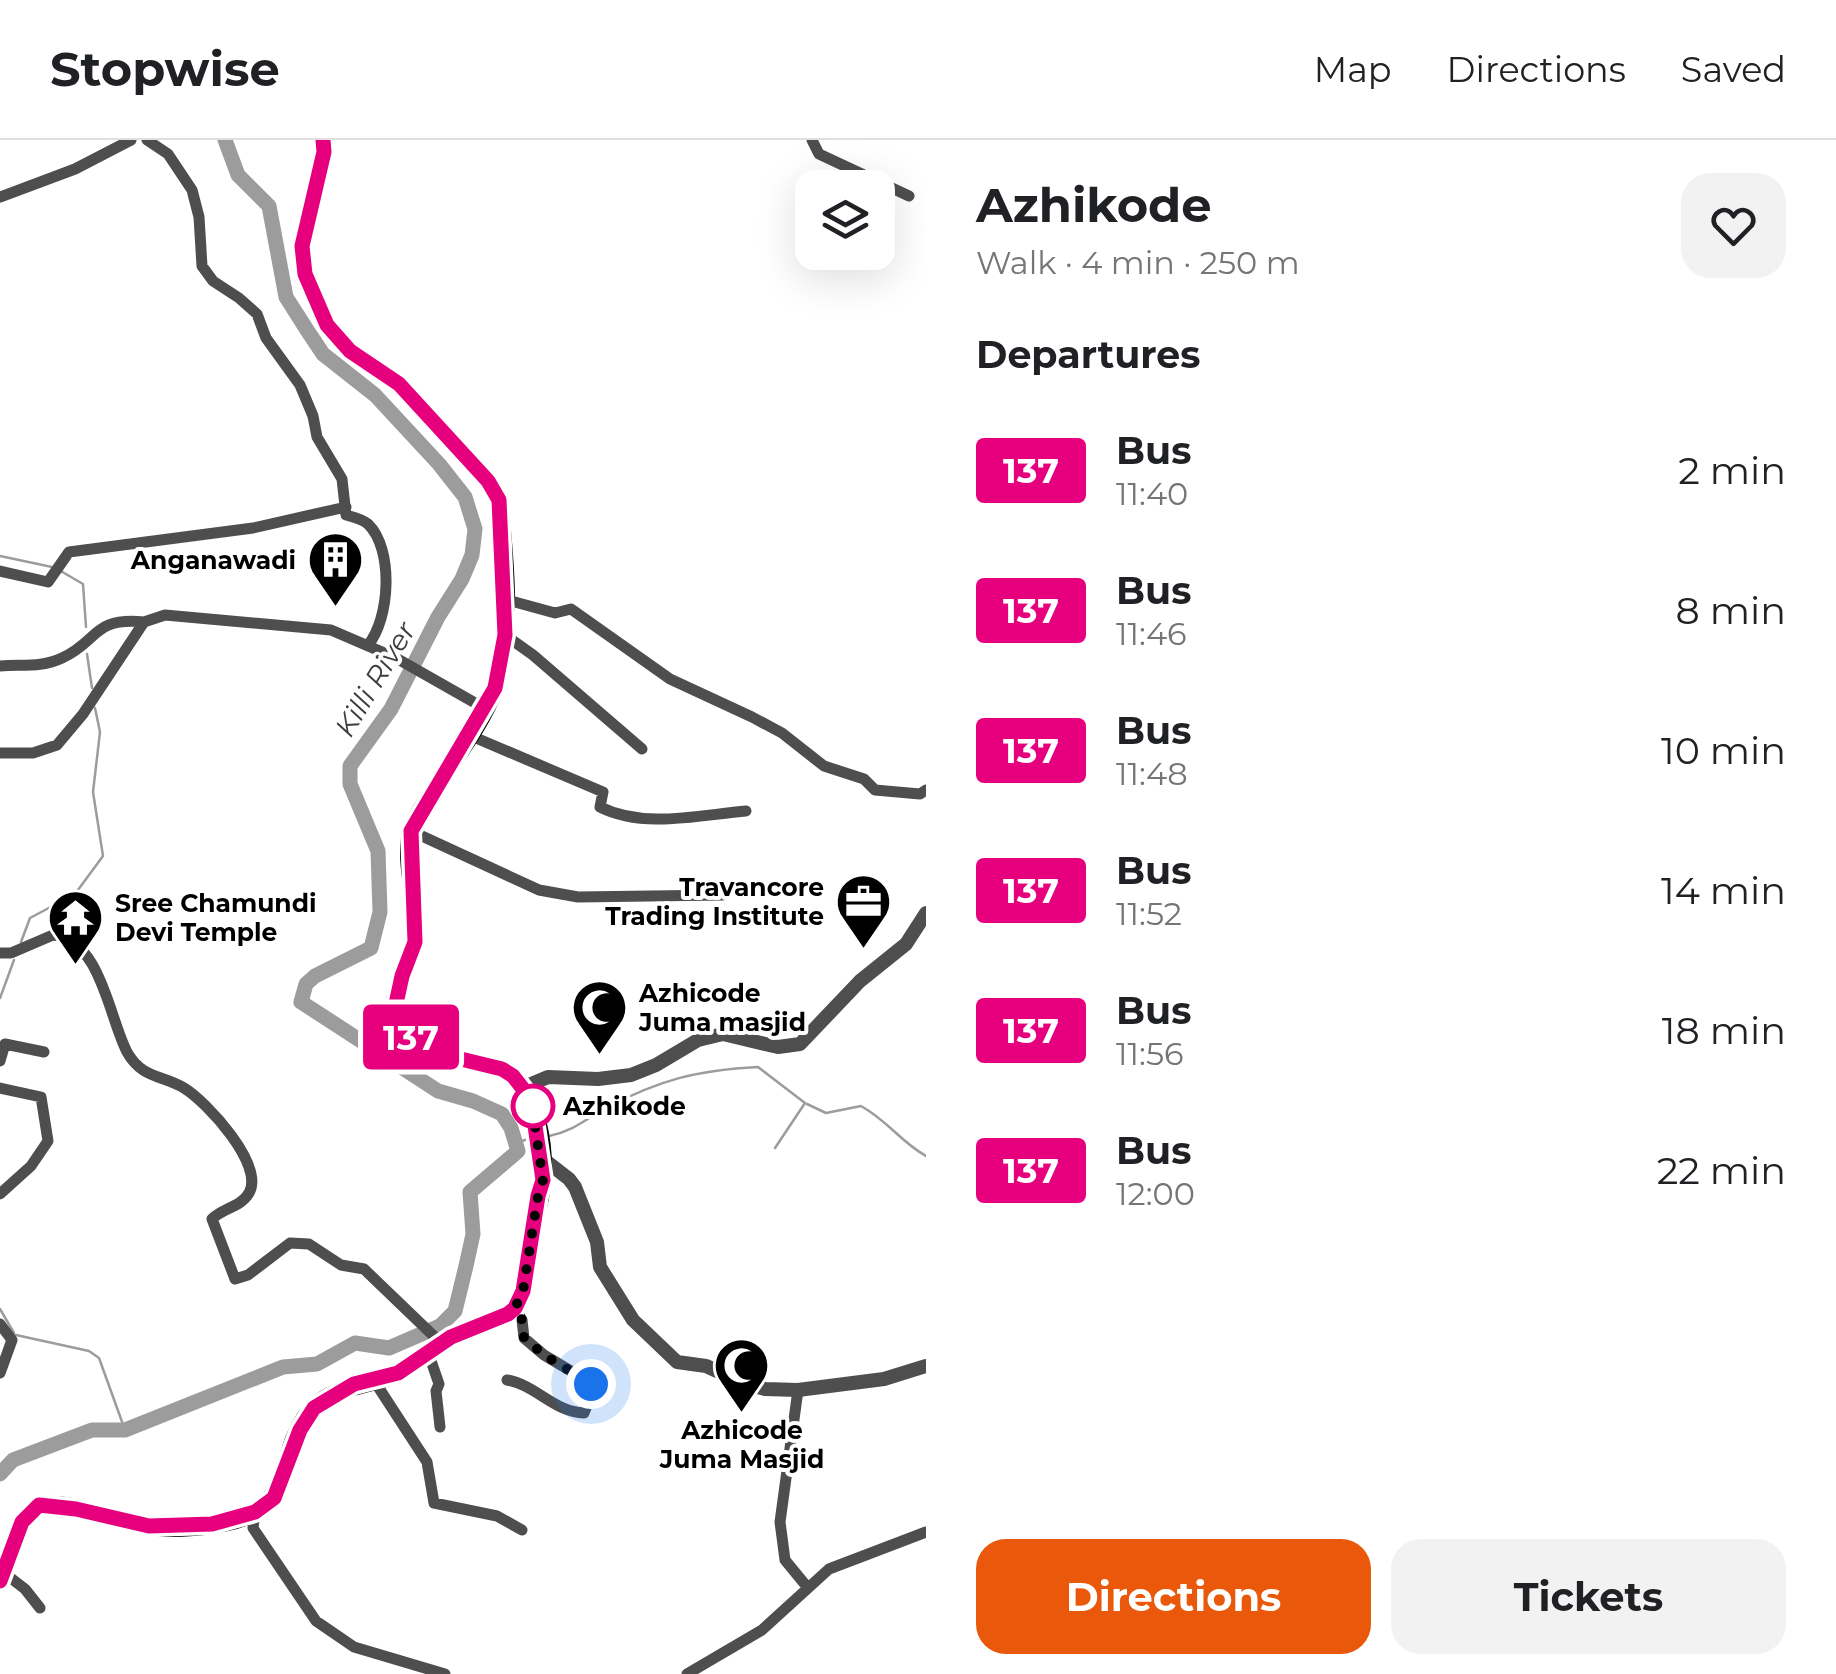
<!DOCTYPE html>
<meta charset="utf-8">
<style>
body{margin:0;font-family:Montserrat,sans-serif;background:#f2f2f2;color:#202124;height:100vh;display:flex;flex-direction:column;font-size:38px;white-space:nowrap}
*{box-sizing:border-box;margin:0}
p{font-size:32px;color:#757577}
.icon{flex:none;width:55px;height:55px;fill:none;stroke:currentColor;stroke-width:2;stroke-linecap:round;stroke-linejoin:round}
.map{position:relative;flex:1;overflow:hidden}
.panel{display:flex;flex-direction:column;background:#fff;width:910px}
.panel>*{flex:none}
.badge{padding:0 20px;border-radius:8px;font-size:35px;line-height:65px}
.fabs{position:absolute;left:795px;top:30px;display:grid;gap:20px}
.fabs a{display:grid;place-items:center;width:100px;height:100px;border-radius:20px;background:#fff;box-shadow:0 10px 40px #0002;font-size:50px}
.you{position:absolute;width:50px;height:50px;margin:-25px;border:8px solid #fff;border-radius:50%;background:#1a73e8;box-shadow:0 0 0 15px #1a73e833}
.map>.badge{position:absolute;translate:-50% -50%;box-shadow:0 0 0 5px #fff}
h2{padding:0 50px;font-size:38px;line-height:90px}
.round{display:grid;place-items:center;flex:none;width:105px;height:105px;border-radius:30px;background:#f2f2f2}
.summary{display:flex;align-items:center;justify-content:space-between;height:170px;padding:0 50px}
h1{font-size:48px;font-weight:700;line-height:75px}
.action{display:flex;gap:20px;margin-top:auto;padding:20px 50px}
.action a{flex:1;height:115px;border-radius:30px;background:#ea580c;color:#fff;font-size:40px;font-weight:700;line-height:115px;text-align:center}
.action a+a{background:#f2f2f2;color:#202124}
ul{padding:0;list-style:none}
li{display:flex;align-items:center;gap:30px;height:140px;padding:0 50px}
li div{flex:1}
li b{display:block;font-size:38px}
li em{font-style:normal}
li .badge{min-width:110px;font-weight:700;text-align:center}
header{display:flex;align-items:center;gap:60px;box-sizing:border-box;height:140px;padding:0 50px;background:#fff;border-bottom:2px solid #e0e0e0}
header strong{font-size:48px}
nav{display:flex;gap:55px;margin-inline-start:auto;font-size:35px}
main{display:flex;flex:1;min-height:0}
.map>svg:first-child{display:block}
</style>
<header>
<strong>Stopwise</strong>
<nav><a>Map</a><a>Directions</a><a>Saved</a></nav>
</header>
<main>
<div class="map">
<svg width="926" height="1534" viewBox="0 0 926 1534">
<rect width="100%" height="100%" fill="#fff"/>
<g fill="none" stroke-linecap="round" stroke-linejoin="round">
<path stroke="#9c9c9c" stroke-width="2.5" d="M0 416 52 427
M59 430 83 444 86 487
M87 514 92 548
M21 802 30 778 75 754 103 716 93 652 100 592 95 568
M0 858 14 820
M807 964 826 973 861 966C888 981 901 1002 926 1016
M513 992 522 1001 531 998
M549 996C572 992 586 979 606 968 659 940 697 930 758 927L805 963 775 1008
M0 1169 14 1193
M16 1195 89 1211 99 1218 125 1290"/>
<path stroke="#9c9c9c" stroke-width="15" d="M0 1334 13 1320 92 1290H125L283 1227 317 1224 355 1203 389 1208 440 1186 455 1171 466 1126 473 1094 470 1052 518 1011 511 988 502 974 473 961 438 951 301 862 306 844 315 836 371 808 380 772 378 711 350 644V626L391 569 438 477 462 439 472 415 475 389 465 357 439 324 375 255 323 214 307 190 286 157 269 66 238 35 225 0"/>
<path stroke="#4e4e4e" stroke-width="11" d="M147 0 168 14 192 50 199 77 202 126 213 141 239 158 257 174 266 198 300 245 313 276 317 297 342 339 346 375C353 377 362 379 368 384 394 409 390 479 368 505
M812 0 819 14 909 56
M0 57 75 29 131 0
M0 431 48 442 69 412 253 388 346 367
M504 459 555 473 571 469 670 539 752 577 782 593 824 626 864 639 875 650 920 654 926 650
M505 495 533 515 642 609
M0 526C22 524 41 528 62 518 99 501 92 477 144 482
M469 595 603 652 600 667C644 689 699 675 746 671
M0 613H33L57 605 83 574 144 482 165 475 331 490 396 518 484 568
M411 691 539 750 578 757 723 755
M0 813H11L53 795C101 800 109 878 127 912 142 939 163 935 184 948 207 962 265 1025 249 1053 241 1067 223 1068 212 1079L235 1139 248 1135 290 1103 309 1104 341 1125 364 1129 441 1203
M0 921 5 904 44 912
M0 948 41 957 48 1001 31 1026 0 1054
M0 1184 12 1200 0 1233
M428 1212 439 1244 436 1251 440 1287
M373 1239 427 1322 434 1363 497 1376 522 1390
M507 1240C536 1245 554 1272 584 1273L593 1250 591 1243 544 1215 524 1198 522 1180 515 1168
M798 1250 780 1382 785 1420 808 1448
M255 1372 253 1388 316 1481 354 1507 445 1534
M3 1432 25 1449 40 1468
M687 1534 762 1490 829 1429 926 1392"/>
<path stroke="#4e4e4e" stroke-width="14" d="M522 948 548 937 598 939 631 935 656 925 698 900 723 894 778 907 800 904 860 841 906 804 926 773
M542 1018 569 1039 575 1047 597 1102 600 1127 633 1180 677 1222 706 1226 746 1244 765 1249 798 1250 884 1239 926 1226"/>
<path stroke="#000" stroke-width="18" d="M0 1441 21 1382 39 1365C74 1362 110 1378 144 1385 171 1391 209 1387 236 1380 293 1363 278 1318 305 1278 330 1242 371 1248 400 1232 418 1222 433 1206 451 1197 469 1188 489 1180 508 1173 528 1158 526 1126 529 1103 533 1084 543 1054 543 1036 544 1004 538 960 513 937 483 910 411 926 395 878 389 860 409 825 414 806 422 776 403 726 411 692 414 679 425 664 432 653 452 622 483 582 495 548 513 494 505 417 499 360L488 341 399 245 350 211 327 185 305 134 301 106 324 12 323 0"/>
</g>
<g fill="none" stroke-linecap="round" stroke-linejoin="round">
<defs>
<path id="line" d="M0 1441 22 1382 39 1365 76 1369 149 1386 212 1384 255 1372 274 1358 300 1290 314 1268 354 1244 398 1233 451 1197 508 1174 515 1168 523 1151 538 1056 543 1040 531 959 513 936 502 929 436 913 419 904 400 888 394 873 402 836 415 802 411 691 495 548 505 495 499 360 488 341 399 244 350 211 327 185 305 134 302 106 324 12 323 0"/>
</defs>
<use href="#line" stroke="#fff" stroke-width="22"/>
<use href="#line" stroke="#e6007e" stroke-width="15"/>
<path stroke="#000" stroke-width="10" stroke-dasharray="0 18" d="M533 966 531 959 543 1040 538 1056 523 1151 515 1168 522 1180 524 1198 544 1215 591 1244"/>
</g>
<defs>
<symbol id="building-pin" viewBox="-11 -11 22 30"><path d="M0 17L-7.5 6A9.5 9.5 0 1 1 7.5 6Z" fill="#000" stroke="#fff"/><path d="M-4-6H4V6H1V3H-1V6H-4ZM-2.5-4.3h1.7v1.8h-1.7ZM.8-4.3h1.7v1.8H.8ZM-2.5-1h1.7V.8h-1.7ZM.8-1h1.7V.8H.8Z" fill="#fff"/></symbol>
<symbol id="office-pin" viewBox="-11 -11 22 30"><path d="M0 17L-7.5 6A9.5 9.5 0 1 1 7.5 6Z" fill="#000" stroke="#fff"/><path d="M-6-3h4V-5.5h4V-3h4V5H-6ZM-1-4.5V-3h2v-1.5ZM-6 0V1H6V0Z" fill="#fff"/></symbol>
<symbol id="temple-pin" viewBox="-11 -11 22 30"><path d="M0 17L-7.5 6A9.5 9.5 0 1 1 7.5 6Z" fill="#000" stroke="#fff"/><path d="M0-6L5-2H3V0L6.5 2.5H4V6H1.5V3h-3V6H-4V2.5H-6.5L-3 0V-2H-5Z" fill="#fff"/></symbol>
<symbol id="mosque-pin" viewBox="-11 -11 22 30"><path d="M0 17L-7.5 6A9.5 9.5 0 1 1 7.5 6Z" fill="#000" stroke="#fff"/><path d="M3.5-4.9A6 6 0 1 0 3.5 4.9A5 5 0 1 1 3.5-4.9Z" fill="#fff"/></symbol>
</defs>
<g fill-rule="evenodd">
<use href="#building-pin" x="304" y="388" width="63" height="86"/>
<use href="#office-pin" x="832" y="730" width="63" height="86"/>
<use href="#temple-pin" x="44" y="746" width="63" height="86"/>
<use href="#mosque-pin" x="568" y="836" width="63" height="86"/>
<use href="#mosque-pin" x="710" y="1194" width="63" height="86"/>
</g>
<circle fill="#fff" stroke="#e6007e" stroke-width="5" cx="533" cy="966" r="20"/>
<g text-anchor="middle" stroke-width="8" stroke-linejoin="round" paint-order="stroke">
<g font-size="25" font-weight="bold" fill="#000" stroke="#fff" text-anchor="end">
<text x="296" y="429">Anganawadi</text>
<text x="824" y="756">Travancore<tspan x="824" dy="29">Trading Institute</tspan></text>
<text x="115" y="772" text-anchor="start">Sree Chamundi<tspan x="115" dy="29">Devi Temple</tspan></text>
<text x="639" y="862" text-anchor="start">Azhicode<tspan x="639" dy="29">Juma masjid</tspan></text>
<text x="742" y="1299" text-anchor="middle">Azhicode<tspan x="742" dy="29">Juma Masjid</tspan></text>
</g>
<g font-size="25" font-weight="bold" fill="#000" stroke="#fff" text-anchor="start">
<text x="563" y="975">Azhikode</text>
</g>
<g font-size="28" font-style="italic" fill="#3d3d3d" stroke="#fff">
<text transform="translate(375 539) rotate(-59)" y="10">Killi River</text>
</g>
</g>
</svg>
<div class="fabs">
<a><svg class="icon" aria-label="layers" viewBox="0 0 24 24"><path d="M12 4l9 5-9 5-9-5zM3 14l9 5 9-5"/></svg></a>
</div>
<div class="you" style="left:591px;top:1244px"></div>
<b class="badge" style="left:411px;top:897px;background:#e6007e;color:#fff">137</b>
</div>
<section class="panel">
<div class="summary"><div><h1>Azhikode</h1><p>Walk · 4 min · 250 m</p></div><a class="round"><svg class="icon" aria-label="heart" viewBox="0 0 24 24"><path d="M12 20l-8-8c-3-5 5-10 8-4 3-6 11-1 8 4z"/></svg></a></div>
<h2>Departures</h2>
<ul>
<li><span class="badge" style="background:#e6007e;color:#fff">137</span><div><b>Bus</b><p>11:40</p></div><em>2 min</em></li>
<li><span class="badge" style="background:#e6007e;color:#fff">137</span><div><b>Bus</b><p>11:46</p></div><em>8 min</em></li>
<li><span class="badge" style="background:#e6007e;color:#fff">137</span><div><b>Bus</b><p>11:48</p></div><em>10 min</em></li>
<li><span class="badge" style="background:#e6007e;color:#fff">137</span><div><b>Bus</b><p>11:52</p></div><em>14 min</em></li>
<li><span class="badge" style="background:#e6007e;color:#fff">137</span><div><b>Bus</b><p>11:56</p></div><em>18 min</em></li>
<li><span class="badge" style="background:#e6007e;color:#fff">137</span><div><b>Bus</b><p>12:00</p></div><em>22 min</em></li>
</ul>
<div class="action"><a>Directions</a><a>Tickets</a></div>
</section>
</main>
